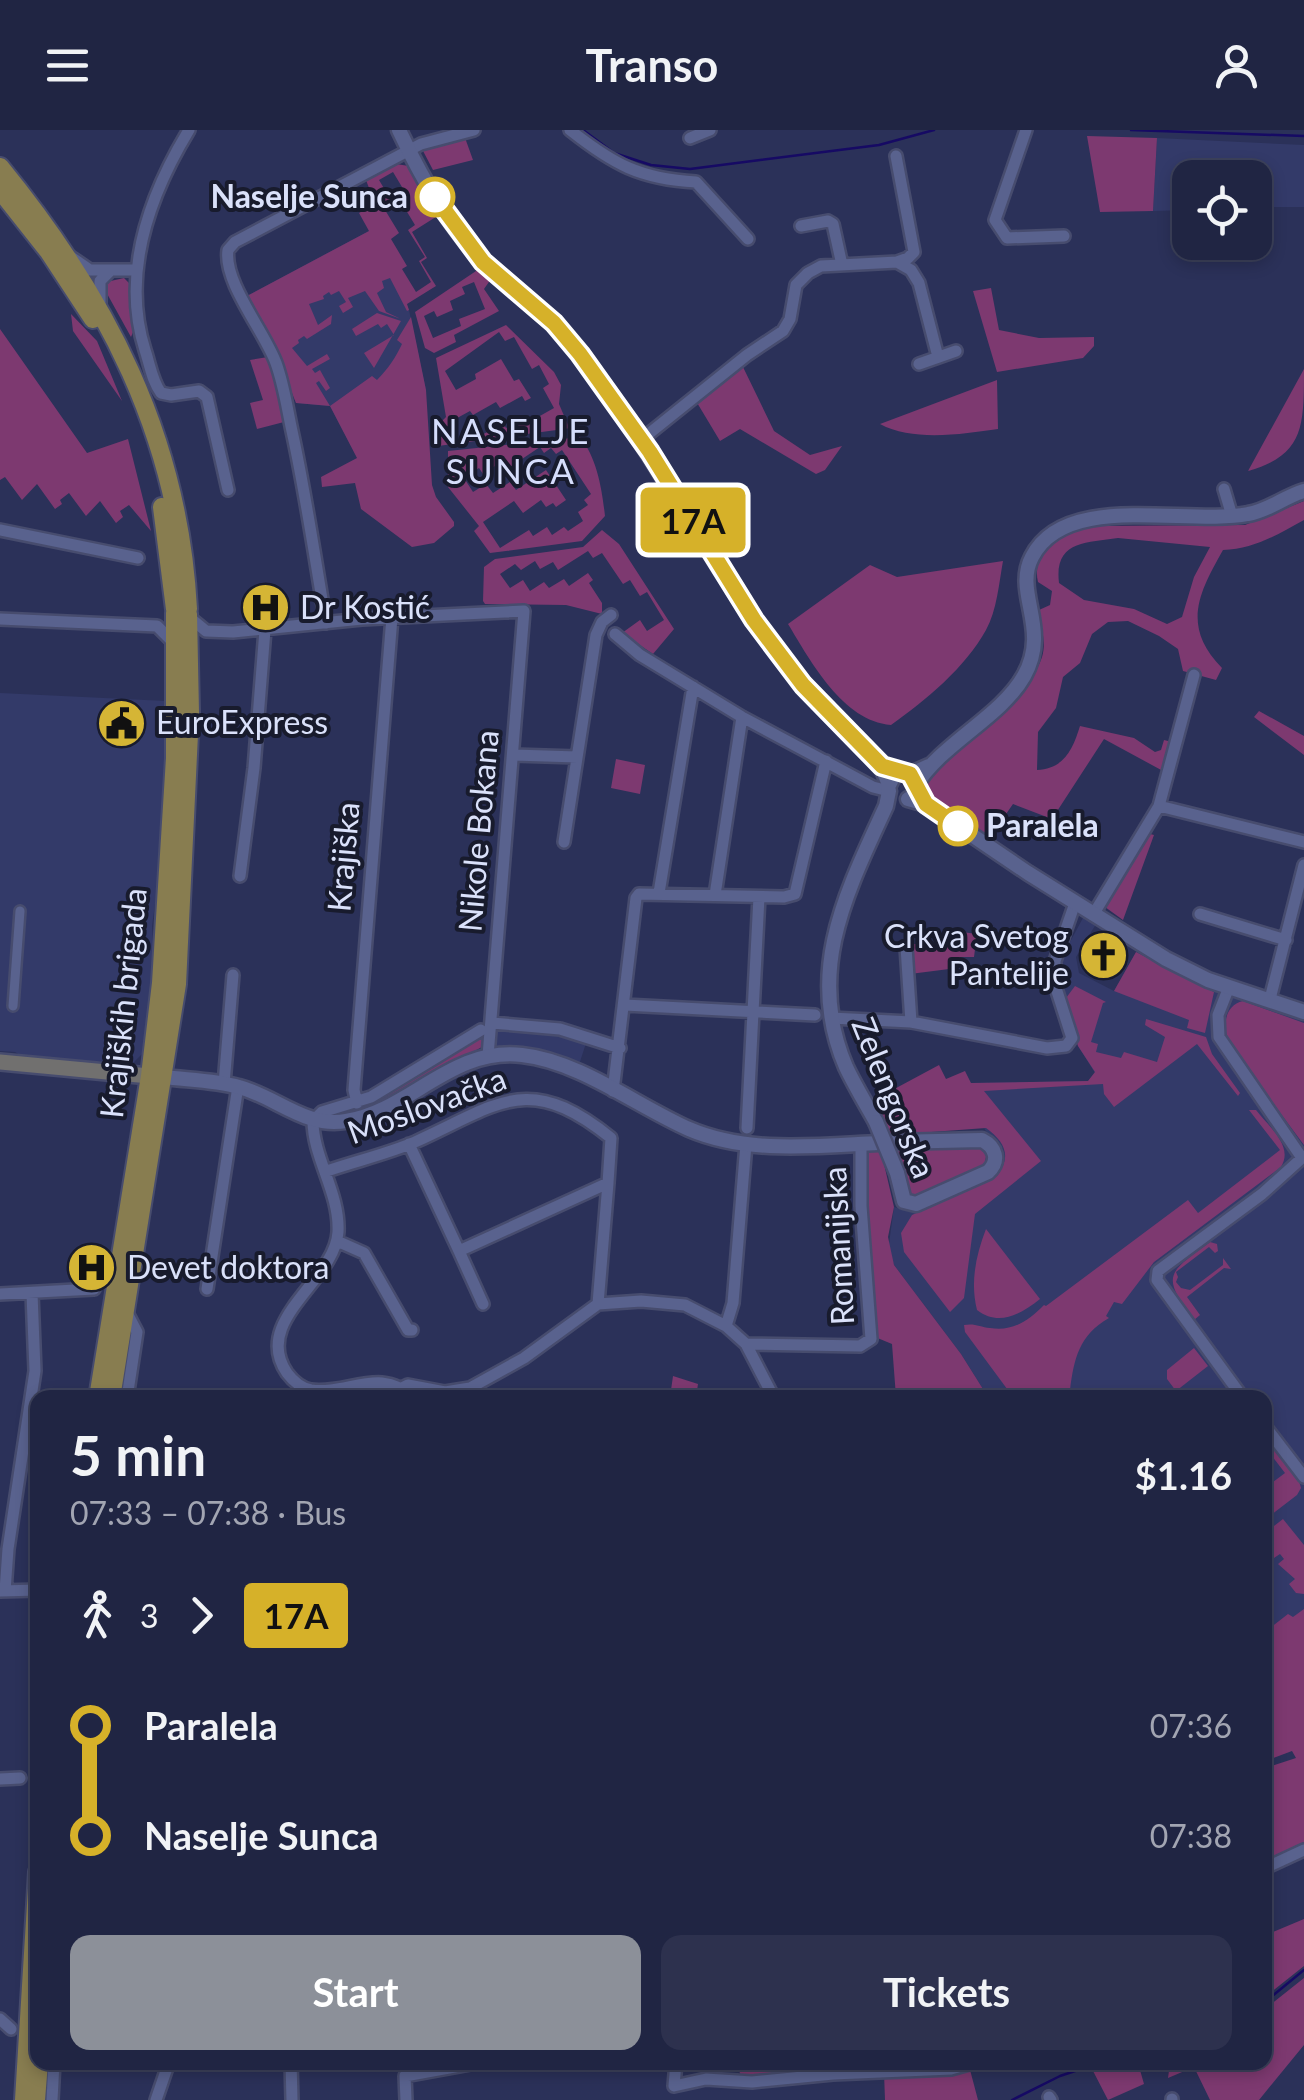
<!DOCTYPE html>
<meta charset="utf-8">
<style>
body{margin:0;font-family:Lato,sans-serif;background:#2d314e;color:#f1f3f6;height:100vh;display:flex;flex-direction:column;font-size:38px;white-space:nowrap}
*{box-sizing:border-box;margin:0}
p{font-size:32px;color:#a2a5b2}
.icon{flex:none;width:55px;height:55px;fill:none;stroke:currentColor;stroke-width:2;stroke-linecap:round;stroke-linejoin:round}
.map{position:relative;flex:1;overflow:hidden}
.details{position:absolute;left:30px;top:1260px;width:1242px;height:680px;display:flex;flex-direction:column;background:#202543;border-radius:20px;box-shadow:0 5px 15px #0003,0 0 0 2px #3d425c}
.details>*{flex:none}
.badge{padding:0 20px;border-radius:8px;font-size:35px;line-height:65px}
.controls{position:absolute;left:1172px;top:30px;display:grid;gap:20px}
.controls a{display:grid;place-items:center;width:100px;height:100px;border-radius:20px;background:#202543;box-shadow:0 5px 15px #0003,0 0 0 2px #3d425c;font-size:50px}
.map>.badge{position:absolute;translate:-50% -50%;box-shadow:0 0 0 5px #fff}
.legs{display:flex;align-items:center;gap:15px;height:110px;padding:0 40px;font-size:32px}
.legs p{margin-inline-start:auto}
.overview{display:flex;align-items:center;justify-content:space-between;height:170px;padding:0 40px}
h1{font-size:55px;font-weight:700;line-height:75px}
.button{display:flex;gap:20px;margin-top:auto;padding:20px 40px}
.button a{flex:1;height:115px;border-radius:20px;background:#8c9099;color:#fff;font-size:40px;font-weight:700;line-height:115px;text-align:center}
.button a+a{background:#2d314e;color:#f1f3f6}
ul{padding:0 40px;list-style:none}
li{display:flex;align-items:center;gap:35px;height:110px;font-size:38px}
li i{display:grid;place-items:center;width:15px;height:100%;margin:0 12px;background:currentColor}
li i::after{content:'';width:25px;height:25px;margin:-12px;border:8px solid;border-radius:50%;background:#202543}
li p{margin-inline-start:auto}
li:first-child i{background:linear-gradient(#0000 50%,currentColor 0)}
li:last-child i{background:linear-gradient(currentColor 50%,#0000 0)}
header{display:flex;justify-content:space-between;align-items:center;height:130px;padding:0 40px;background:#202543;font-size:45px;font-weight:700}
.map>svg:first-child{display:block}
</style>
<header><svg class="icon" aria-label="menu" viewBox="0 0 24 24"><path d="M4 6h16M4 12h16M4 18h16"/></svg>Transo<svg class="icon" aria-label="person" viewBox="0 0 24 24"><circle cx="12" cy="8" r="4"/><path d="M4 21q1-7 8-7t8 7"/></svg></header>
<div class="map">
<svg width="1304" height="1970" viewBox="0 0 1304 1970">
<rect width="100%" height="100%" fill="#2b3159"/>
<path fill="#333a69" d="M1157 8 1304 15V77H1255V48H1190V80L1153 81Z
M369 101 409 180 426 260 358 329 330 276 296 273 280 233 245 167Z
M0 563 166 571 165 699 152 796 155 846 145 921 133 933 25 928 15 922 0 921Z
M1084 786 1096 794 1076 827 1079 843 1114 861 1138 819 1205 855 1304 892V1515L1265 1522V1268L988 1267 961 1224 894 1135 888 1121 894 1077 912 1082 981 1053 1002 1036 1003 1019 985 1000 970 953 1088 951 1095 943 1078 916 1060 852 1063 825Z
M496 897H536L587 910 578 938 493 919Z"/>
<path fill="#7d3970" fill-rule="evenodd" d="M464 5 473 30 433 40 422 19Z
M1087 6 1157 8 1153 81 1100 82Z
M396 34 409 36 439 85 412 102 427 128 421 132 436 156 407 174 409 180 407 181 390 148 382 151 384 158 377 163 386 182 401 189 379 181 365 161 348 168 353 177 343 183 339 176 346 172 339 161 331 165 329 162 323 166 324 169 309 174 318 195 332 185 331 194 307 209 304 206 298 210 299 213 292 218 307 236 327 224 330 229 312 239 315 243 320 240 330 258 326 261 319 251 316 253 330 276 372 246 377 250C388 239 396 227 402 214L397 210 411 187 426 260 432 355 436 367 454 392V396L434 413 412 417 361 379 355 353 322 357 321 347 357 328 330 276 296 273 280 233 245 167 369 101 359 83 375 74 366 50ZM393 42 405 62 398 67 415 95 408 100 425 127 419 131 431 152 416 162 402 139 407 136 391 109 399 103 382 75 391 70 379 50Z
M479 139 491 149 484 159 499 181 454 205 456 212 434 223 425 218 415 182ZM474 152 485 179 459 189 461 196 433 208 424 186 434 181 437 187 453 180 450 171 465 164 462 157Z
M124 148 129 153 133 202 131 207 105 160 106 152Z
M991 158 999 200 1039 208 1094 207V216L1083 228 997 242 973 161Z
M377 183 401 191 374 238 364 223 394 205 387 194 381 198 378 194 356 206 352 199Z
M71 184 97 211 122 271 73 201Z
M506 195 554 242 561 255 559 274 568 295 571 297 577 293 579 297 438 316 439 294 446 287 436 228ZM499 202 505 211 514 207 532 239 539 235 549 254 543 258 554 278 531 291 527 286 506 298 503 293 482 305 479 300 458 312 448 293 470 281 473 285 496 272 500 278 522 266 525 271 531 268 519 249 514 251 501 229 475 244 476 249 456 260 445 241Z
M0 199 87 323 128 309 151 401 129 375 120 381 123 387 116 393 100 371 86 386 69 363 60 370 62 374 55 379 37 354 22 370 5 347 0 350Z
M268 227 277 250 284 292 257 299 250 273 263 270 250 230Z
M743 237 774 301 810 325 842 316 825 340 816 344 740 299 720 311 696 271Z
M1304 239C1304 297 1304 325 1248 341Z
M997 250 998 299C963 304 913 312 880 294Z
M580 307C597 328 602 359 605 386L582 411 490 423 474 401 479 396 448 357V321ZM540 317 544 323 551 318 556 324 562 320 591 364 584 370 588 375 578 382 583 391 568 401 564 397 552 405 547 397 533 406 529 400 500 418 483 392 514 371 523 383 541 370 546 377 553 373 556 377 566 370 546 340 516 360 510 352 493 363 486 354 473 362 464 348 479 338 483 344 504 330 510 337Z
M1304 371V390C1277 405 1254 419 1223 420 1199 463 1181 496 1222 538L1216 550 1183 541 1178 519 1159 506 1128 491 1108 492 1092 504 1080 533 1063 547 1056 578 1038 602 1037 640C1064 639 1073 619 1080 596L1134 608 1155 622 1161 620 1164 610 1172 612 1163 641 1104 609 1052 689 1013 674 990 707 928 665 924 656 928 647C962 616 1027 572 1042 527 1047 511 1040 496 1039 480L1050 475 1052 461 1038 452C1030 420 1067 401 1094 396L1245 395ZM1118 408 1210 417 1194 447 1182 487 1167 494 1134 479 1084 470 1059 453C1054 411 1085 413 1118 408Z
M602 400 619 414 674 499 653 524 622 503 640 490 647 501 664 490 647 462 640 466 630 450 623 454 602 423 593 428 588 421 558 440 553 432 540 439 535 431 521 440 515 434 500 444 510 458 523 450 530 461 544 452 549 458 564 449 569 456 588 443 593 450 589 453 602 473V484L566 475 485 474 483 471 484 437 495 429 583 417Z
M1003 431C999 453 997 480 986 500 965 538 926 570 891 595 843 591 811 532 788 494L870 435 897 447Z
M1259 581 1304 606V625L1254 587Z
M616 629 645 635 640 664 611 658Z
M1150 704 1154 705 1123 790 1105 777Z
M962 802 977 804 974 827H960L957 838 910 844 908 814H960Z
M1136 822 1214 862 1205 903 1187 898 1189 890 1114 861Z
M1075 856 1106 872 1103 873 1091 912 1098 914 1096 922 1121 928 1124 922 1157 932 1165 907 1145 895 1146 889 1206 907 1212 924 1240 963 1238 966 1197 914 1114 977 1104 964 1103 954 984 961 1041 1031 975 1084 964 1168 950 1182 904 1122 901 1103 912 1085 997 1046C1012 1026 1005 1012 986 998L890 1005 872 971 939 935 946 949 965 941 971 953 1088 951 1095 942 1078 916 1063 872Z
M1243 871 1304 893V1015L1229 914C1223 898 1223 876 1243 871Z
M484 902 485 911 482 917 360 981 328 986Z
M1249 980H1256C1269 997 1294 1016 1281 1037L1154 1132 1122 1174 1114 1172 1106 1186 1109 1188C1079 1205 1074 1229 1070 1260L1053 1267H1013L965 1202 964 1195C975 1193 980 1197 990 1198 1013 1202 1029 1190 1044 1175L1046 1176 1188 1070 1198 1083 1280 1020Z
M979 1015 987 1022 984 1037 921 1065 914 1067 907 1063 896 1019Z
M864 1021H881L894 1077 888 1107 894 1135 961 1224 988 1267H896L892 1214 875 1207 864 1082Z
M986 1099 1040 1169C1021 1184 999 1197 977 1180 970 1152 976 1125 986 1099Z
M1210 1112 1217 1114 1218 1121 1215 1123 1209 1117 1176 1142 1178 1147 1176 1152 1181 1158 1190 1160 1223 1135V1128L1231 1139 1224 1138 1187 1167 1200 1185 1194 1190C1160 1145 1168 1143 1210 1112Z
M1194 1218 1208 1236 1176 1261 1167 1249V1240Z
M673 1246 698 1254 696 1267H670Z
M1265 1308 1299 1351 1301 1358 1297 1365 1267 1388 1265 1358 1285 1343 1265 1317Z
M1283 1389 1304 1415V1464L1296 1463 1289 1454 1295 1449 1278 1434 1284 1429 1280 1424 1274 1428 1265 1427V1403Z
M1304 1479V1712L1265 1730V1638L1296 1628 1292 1621 1265 1631V1502L1288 1484 1293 1487Z
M1265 1788 1268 1804 1304 1789V1836L1265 1867Z
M1304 1848V1915L1259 1970H1210L1194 1937 1168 1948 1170 1933 1265 1932V1879Z
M737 1933H929L813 1938 741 1947Z
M1116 1933H1138L1144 1954 1108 1970 1092 1939Z
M969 1936 978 1970H885L884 1943Z"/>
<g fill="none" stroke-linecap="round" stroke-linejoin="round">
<path stroke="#160a64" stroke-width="2.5" d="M583 0 614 23 651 35 690 39 879 15 934 0
M1131 0 1304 6
M1265 1872 1304 1840
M1012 1970 1060 1946 1102 1932"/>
<defs>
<path id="pedestrian" d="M13 876 20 781"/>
<path id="minor" d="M189 0C149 66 121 144 145 220 150 235 152 251 161 263L171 265 199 261 207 267 228 360
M570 0C613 34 640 49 696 52L748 109
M1026 0 995 90 1007 108 1064 106
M690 8 710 0
M896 26 914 122 908 128 897 132
M801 96 828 91 833 94 842 135
M71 127 90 140H136
M100 175V151L111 140
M919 234 956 221
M641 310 747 225 783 201 790 189 796 155 808 143 821 136 897 132 911 140 919 153 938 227
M1224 359 1232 386
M0 400 138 428
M189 487 206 501 233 502 362 489 524 481 488 926
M0 489 157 496 173 512
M326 493C315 429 306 365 292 301 287 278 284 255 276 233 265 202 223 152 228 120L235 112 421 14 474 0
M615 504 640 525 742 587 873 657 889 661
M514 625 577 627
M1159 676 1304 712
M564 712 596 505 602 492 611 485
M240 746 254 638 265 500
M659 763 693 557
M715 765 742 587
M1200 784 1286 810
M1093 785 1159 676 1194 545
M906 817 911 892
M1229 857 1218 885 1219 907 1302 1028 1262 1064 1158 1141 1157 1150 1243 1268
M1270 869 1304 735
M625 875 815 885
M831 888 911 892 1047 918 1066 916 1072 908 1055 855V831L1075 773
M492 893 560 899 620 918
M224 954 233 845
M613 961 636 768 639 764 784 767 795 764 826 631
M357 973 354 960 392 487
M747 998 759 767
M409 1014 459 1121
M327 1041C356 1031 387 1024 415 1012 499 974 528 941 611 1008L608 1053
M337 1111 364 1123 408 1200H412
M207 1159 238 956
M0 1164 94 1159
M483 1174 459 1121 608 1053 598 1174
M126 1181 137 1202 127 1268
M726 1196 733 1173 746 1014
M746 1214 860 1216 871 1209 861 1076V1014
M402 1258 408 1255 445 1262 470 1258 524 1228 598 1174 641 1171 685 1175 726 1196 746 1214 774 1268
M413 1268C381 1236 348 1265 311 1260 301 1258 293 1251 287 1243 251 1190 335 1151 338 1102 340 1063 313 1028 313 991L322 982 371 967 481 900
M1265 1296 1304 1347
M0 1461 38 1460
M5 1461 8 1419 35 1241 32 1163
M0 1649 20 1648
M1265 1738 1304 1720
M0 1889 11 1899
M291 1932 292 1970
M676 1932 674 1956 706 1949 752 1952 833 1944 951 1939 976 1932
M1049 1967 1051 1970
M1172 1969V1970
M52 1970 54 1932
M156 1970 169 1932
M406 1970 405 1946 482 1932"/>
<path id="tertiary" d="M399 0C421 47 448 96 485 133 517 166 555 190 583 227 657 327 713 439 788 537 816 572 849 605 881 636L888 652
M916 655C942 613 1001 587 1024 546 1051 498 1013 463 1032 427 1065 361 1187 396 1248 384 1268 381 1284 367 1304 361
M888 657 895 643 911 644 929 636
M908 669 926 674 1028 743 1166 829 1208 850 1304 882
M164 947C188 950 215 950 239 957 277 967 305 998 346 991 410 981 451 917 522 925 579 931 637 976 689 999 747 1024 816 1016 878 1013
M876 992C866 974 855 956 846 937 805 842 846 763 886 676L889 661
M893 1012 982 1010C996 1017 1000 1031 988 1042L916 1074 904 1071 897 1043"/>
<path id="secondary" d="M0 932 160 947"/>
<path id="primary" d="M0 37C107 168 179 307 188 479
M0 60 49 122 93 189
M162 377 175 479
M98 1268 150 946 161 853 175 628V483
M111 1268 177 854 190 583 188 484
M24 1970 38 1742
M36 1970 39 1932"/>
</defs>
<use href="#pedestrian" stroke="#474c6e" stroke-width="14"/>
<use href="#minor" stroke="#474c6e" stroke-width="16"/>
<use href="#tertiary" stroke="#474c6e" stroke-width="19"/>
<use href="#secondary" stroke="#474c6e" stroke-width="20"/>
<use href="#primary" stroke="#474c6e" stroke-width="22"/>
<use href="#pedestrian" stroke="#59628e" stroke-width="9"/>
<use href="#minor" stroke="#59628e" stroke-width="11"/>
<use href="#tertiary" stroke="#59628e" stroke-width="14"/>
<use href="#secondary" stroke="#71706f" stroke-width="15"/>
<use href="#primary" stroke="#887d50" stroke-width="18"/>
<defs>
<path id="tertiary-bridge" d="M876 992 897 1043"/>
</defs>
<use href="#tertiary-bridge" stroke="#474c6e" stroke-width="19" stroke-linecap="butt"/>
<use href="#tertiary-bridge" stroke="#59628e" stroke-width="14"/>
</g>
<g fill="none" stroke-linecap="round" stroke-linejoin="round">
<defs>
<path id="line-1" d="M435 67 483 132 554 193 580 224 650 322 754 490 803 555 882 636 910 644 926 674 958 696"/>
</defs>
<use href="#line-1" stroke="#fff" stroke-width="22"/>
<use href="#line-1" stroke="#d6b129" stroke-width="15"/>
</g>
<defs>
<symbol id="hospital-disc" viewBox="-11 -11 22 22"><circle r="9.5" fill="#d5b535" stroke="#181b2d"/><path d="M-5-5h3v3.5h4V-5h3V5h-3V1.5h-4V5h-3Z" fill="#111"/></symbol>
<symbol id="civic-disc" viewBox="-11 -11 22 22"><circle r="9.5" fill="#d5b535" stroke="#181b2d"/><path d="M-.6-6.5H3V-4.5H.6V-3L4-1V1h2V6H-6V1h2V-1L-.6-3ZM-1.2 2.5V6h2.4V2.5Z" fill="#111"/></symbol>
<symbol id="church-disc" viewBox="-11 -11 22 22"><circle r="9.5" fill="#d5b535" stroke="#181b2d"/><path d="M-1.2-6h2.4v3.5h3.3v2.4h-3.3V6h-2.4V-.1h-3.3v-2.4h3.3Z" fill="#111"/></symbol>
</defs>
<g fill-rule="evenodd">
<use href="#hospital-disc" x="238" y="450" width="55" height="55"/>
<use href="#civic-disc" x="94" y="566" width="55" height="55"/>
<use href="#church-disc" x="1076" y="798" width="55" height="55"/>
<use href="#hospital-disc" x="64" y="1110" width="55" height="55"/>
</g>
<g fill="#fff" stroke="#d6b129" stroke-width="5">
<circle cx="435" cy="67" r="18"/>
<circle cx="958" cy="696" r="18"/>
</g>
<g text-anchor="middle" stroke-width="8" stroke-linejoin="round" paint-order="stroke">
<g font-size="32" font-weight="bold" fill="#dae1fa" stroke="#181b2d" text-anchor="end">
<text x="408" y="78">Naselje Sunca</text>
<text x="986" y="707" text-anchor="start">Paralela</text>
</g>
<g font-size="32" fill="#dae1fa" stroke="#181b2d" text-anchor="start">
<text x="300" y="489">Dr Kostić</text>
<text x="156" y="604">EuroExpress</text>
<text x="1069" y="818" text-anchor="end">Crkva Svetog<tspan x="1069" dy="37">Pantelije</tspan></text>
<text x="127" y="1149">Devet doktora</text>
</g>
<g font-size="32" fill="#dae1fa" stroke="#181b2d">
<text transform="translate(479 701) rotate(-85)" y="11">Nikole Bokana</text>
<text transform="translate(344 727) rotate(-85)" y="11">Krajiška</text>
<text transform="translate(124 873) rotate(-84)" y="11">Krajiških brigada</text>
<text transform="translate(893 968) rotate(68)" y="11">Zelengorska</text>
<text transform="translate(427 976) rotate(-20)" y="11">Moslovačka</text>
<text transform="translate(839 1116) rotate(-93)" y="11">Romanijska</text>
</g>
<g font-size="35" letter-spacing="2.5" fill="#d6defc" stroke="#181b2d">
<text x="511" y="314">NASELJE<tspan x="511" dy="40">SUNCA</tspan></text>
</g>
</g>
</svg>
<div class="controls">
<a><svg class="icon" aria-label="locate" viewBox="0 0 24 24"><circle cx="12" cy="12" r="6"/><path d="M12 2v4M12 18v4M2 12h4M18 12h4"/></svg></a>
</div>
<b class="badge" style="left:693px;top:390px;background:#d6b129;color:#111">17A</b>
<section class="details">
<div class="overview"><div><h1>5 min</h1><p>07:33 – 07:38 · Bus</p></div><b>$1.16</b></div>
<div class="legs"><svg class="icon" aria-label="walk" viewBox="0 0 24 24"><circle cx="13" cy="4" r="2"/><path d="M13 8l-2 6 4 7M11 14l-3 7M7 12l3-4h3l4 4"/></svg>3<svg class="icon" aria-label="forward" viewBox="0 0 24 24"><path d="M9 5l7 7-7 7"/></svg><b class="badge" style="background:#d6b129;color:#111">17A</b></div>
<ul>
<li><i style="color:#d6b129"></i><b>Paralela</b><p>07:36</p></li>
<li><i style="color:#d6b129"></i><b>Naselje Sunca</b><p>07:38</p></li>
</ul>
<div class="button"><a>Start</a><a>Tickets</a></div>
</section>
</div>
